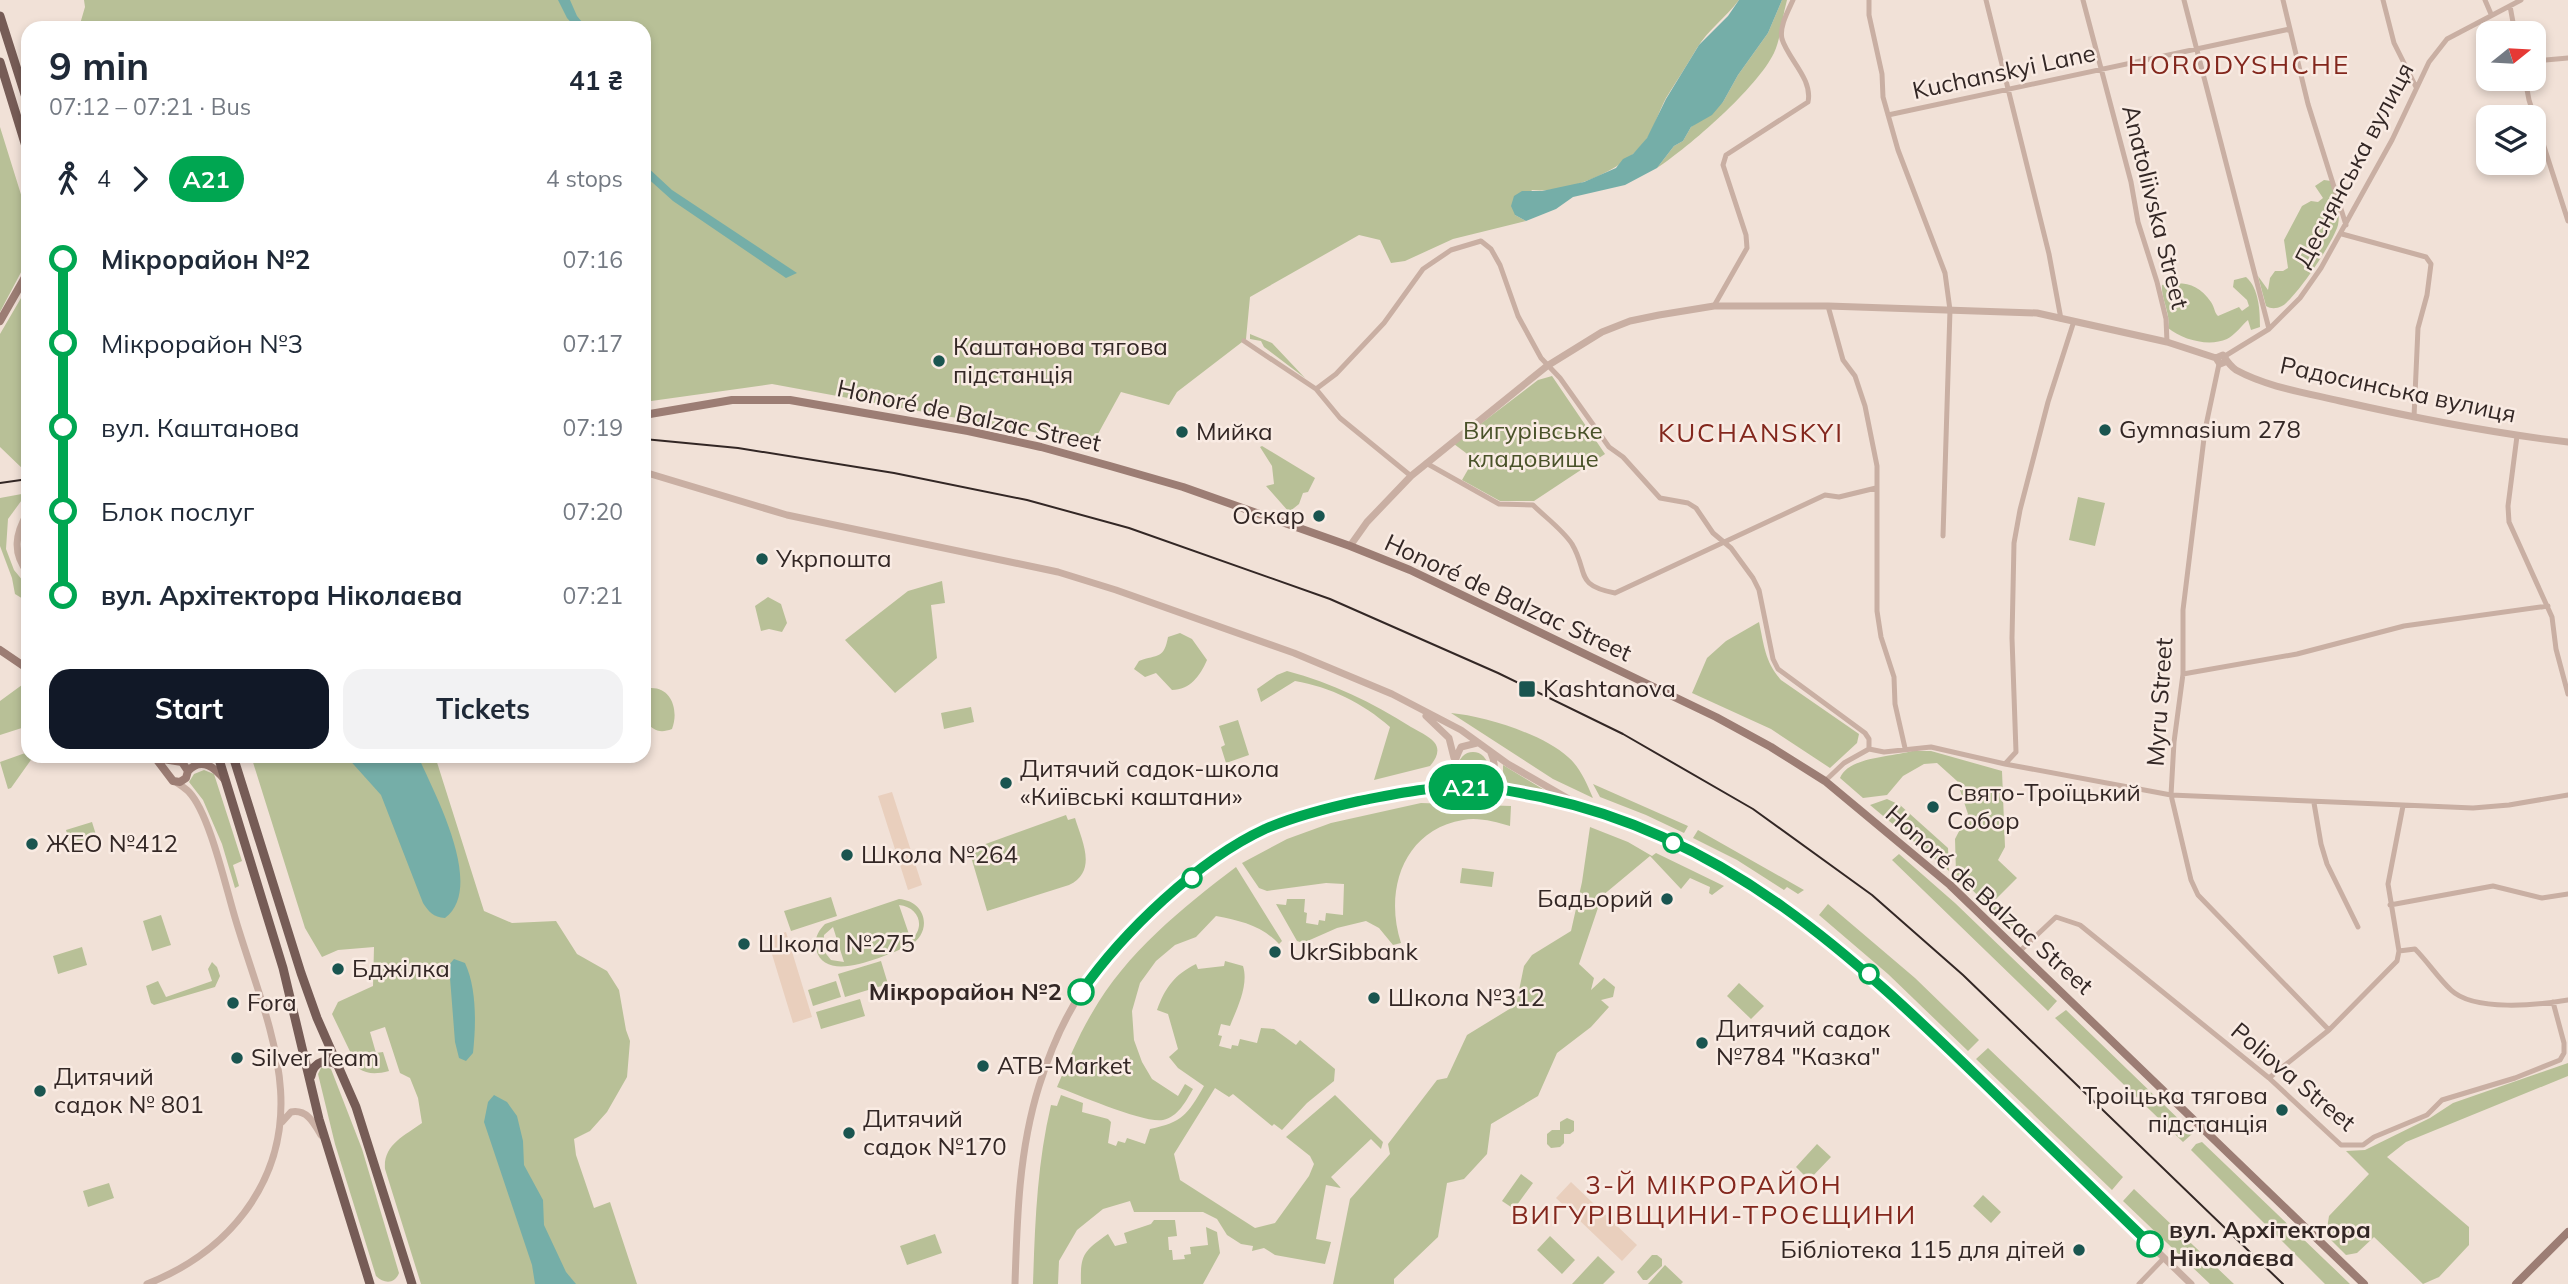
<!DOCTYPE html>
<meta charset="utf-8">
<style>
body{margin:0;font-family:Mulish,sans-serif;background:#f2f2f3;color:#1f2937;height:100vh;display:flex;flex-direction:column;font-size:26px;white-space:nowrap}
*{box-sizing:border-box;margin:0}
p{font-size:23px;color:#747a83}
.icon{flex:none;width:38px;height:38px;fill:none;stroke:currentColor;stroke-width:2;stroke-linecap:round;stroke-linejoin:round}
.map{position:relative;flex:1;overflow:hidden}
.drawer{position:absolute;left:21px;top:21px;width:630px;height:742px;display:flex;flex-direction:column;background:#fff;border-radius:21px;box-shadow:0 4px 10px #0003}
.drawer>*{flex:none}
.badge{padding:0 14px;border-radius:23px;font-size:24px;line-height:46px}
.needle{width:46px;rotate:72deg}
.controls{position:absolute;left:2476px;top:21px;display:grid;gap:14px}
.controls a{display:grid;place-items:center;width:70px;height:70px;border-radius:14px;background:#fff;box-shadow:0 4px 10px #0003;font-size:35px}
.map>.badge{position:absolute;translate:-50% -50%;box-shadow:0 0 0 4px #fff}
.legs{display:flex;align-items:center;gap:10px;height:77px;padding:0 28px;font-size:23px}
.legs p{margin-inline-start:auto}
.summary{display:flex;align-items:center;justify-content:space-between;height:119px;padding:0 28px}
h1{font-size:38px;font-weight:700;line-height:52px}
.cta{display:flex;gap:14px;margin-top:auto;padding:14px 28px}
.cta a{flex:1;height:80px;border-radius:21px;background:#111827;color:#fff;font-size:28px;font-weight:700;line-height:80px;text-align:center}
.cta a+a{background:#f2f2f3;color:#1f2937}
ul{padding:0 28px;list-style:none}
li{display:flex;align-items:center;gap:24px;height:84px;font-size:26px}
li i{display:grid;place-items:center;width:10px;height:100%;margin:0 9px;background:currentColor}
li i::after{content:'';width:18px;height:18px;margin:-9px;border:5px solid;border-radius:50%;background:#fff}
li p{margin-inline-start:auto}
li:first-child i{background:linear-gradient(#0000 50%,currentColor 0)}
li:last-child i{background:linear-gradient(currentColor 50%,#0000 0)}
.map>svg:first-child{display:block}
</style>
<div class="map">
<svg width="2568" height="1284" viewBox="0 0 2568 1284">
<rect width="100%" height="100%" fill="#f1e1d7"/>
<path fill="#b8c097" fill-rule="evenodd" d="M84 0H1739C1726 17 1708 30 1697 48 1687 65 1676 82 1666 98 1659 111 1655 125 1648 137 1628 169 1569 194 1532 190L1515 215 1526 221 1453 239 1405 261 1391 263 1380 240 1359 235 1250 297 1246 339 1177 392 1169 405 1121 392 1093 443 772 384 644 402V28H73L80 24 85 7Z
M1782 0H1787C1782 17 1781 38 1774 53 1757 88 1689 147 1657 168L1674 146 1683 141 1691 127 1723 102 1738 75 1768 33Z
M0 127 28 217V259L0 312Z
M2324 180 2331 181C2335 196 2341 209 2338 225 2334 241 2296 298 2282 306 2276 309 2271 309 2266 306L2258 276 2268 290 2270 278 2275 271H2283L2288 268 2284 240 2302 206 2311 201 2318 202 2323 198 2315 186Z
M2246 277C2259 288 2260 311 2260 327L2251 330 2248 320C2242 325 2235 335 2227 339 2209 347 2183 340 2168 328 2171 313 2161 300 2162 285 2183 281 2198 283 2211 302 2215 308 2214 312 2218 316L2239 307 2242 311 2249 306 2247 300 2233 287 2234 280Z
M28 286V470L25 471 0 447V334Z
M1250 334 1272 343 1305 378 1264 347 1261 341 1250 339Z
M1552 376 1605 454 1534 501H1500L1462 480 1474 459 1454 444 1538 380Z
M1262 446 1315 478 1308 492 1303 493 1299 504 1289 512 1266 486 1274 484 1272 466 1260 447Z
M27 493 8 519 6 549 14 570 28 587V602L15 594 12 578 0 546V498Z
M2078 497 2105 503 2095 546 2069 540Z
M942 581 945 603 931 605 937 658 895 693 845 640 908 591Z
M768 597 781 604 787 623 782 632 769 629 761 631 755 606Z
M1759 622C1764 645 1765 662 1781 680L1859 734 1857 743 1830 768 1771 729 1692 693 1707 658 1726 641Z
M1180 633 1192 639 1207 660C1200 676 1190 690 1172 690L1156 673 1145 677 1134 669 1139 661C1158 654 1164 659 1168 637Z
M1287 671C1332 683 1372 702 1411 727 1418 731 1429 736 1434 742 1441 750 1436 759 1430 766L1374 780 1390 727C1363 703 1330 687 1295 681L1261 702 1257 689 1277 675Z
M26 682 28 726 0 735V701Z
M650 688C672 687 679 711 672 729 659 734 653 730 644 720V694Z
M971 707 974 722 944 729 941 713Z
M1451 713C1484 716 1543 734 1568 757 1580 767 1587 784 1593 798L1553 779Z
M1238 720 1249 755 1226 763 1221 747 1225 745 1219 726Z
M1912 751H1931L2002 771 2005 847 1998 860 2017 878 1992 903 2025 937 2023 940 1956 874 1955 839 1968 814 1957 781 1937 763 1924 764 1903 776 1887 795 1863 798 1840 778C1848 757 1892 757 1912 751Z
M1458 767a15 15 0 1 1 30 0a15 15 0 1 1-30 0Z
M28 752V756L33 757 11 788 8 789 0 762Z
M251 756H435L484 911 512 923 556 921 577 954 607 971 619 990 626 1030 630 1041 627 1077 607 1112 590 1131 574 1139 576 1155 594 1208 610 1202 637 1284H421L385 1169C383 1145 404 1136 422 1123L418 1098 410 1078 400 1073 385 1027 370 1032 376 1053 383 1052 389 1071C377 1074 368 1075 358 1068L332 1014 338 1002 373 986 374 947 338 950 322 957 305 928Z
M1503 765 1551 794 1496 786 1503 777Z
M204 770 214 774 242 861 233 865 239 886 235 888 222 844 203 800 189 782 194 774Z
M1593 784 1688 826 1684 833 1646 815 1600 797Z
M1887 799 1900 805 1948 848 1949 871 1870 805Z
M1421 803 1511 806 1510 826C1495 822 1479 817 1463 820 1403 830 1384 891 1401 943L1393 945 1379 928 1366 921 1337 928 1303 943 1297 941 1276 904 1286 905 1287 899H1305L1304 912 1307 913 1306 923 1318 925 1319 920 1325 921 1326 913 1343 915 1344 884 1326 883 1267 891 1259 888 1242 863 1287 839 1331 823Z
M1066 815 1068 820 1075 818C1082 841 1098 871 1069 885L987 911 969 850Z
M92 822 97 838 71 846 66 830Z
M1590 827 1628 842 1652 856 1656 853 1724 886 1712 895 1709 893 1710 887 1690 878 1681 889 1650 856 1602 896 1579 964 1594 978 1591 990 1604 978 1615 987 1613 997 1601 1000 1609 1007 1591 1027 1557 1053 1538 1096 1491 1124 1487 1154 1464 1179 1447 1183 1438 1237 1394 1279V1284H1333L1350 1199 1390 1154 1388 1144 1437 1080 1447 1078 1467 1035 1516 1005 1524 966 1532 955 1571 931 1582 882Z
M1698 830 1804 890 1798 894 1787 887 1784 890 1737 860 1693 838Z
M1899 854 1955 903 2057 1001 2048 1011 1892 860Z
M1236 867 1282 941 1279 944C1261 925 1241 921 1216 916L1196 937 1175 945 1156 961 1140 983 1132 1011 1134 1040 1142 1062 1152 1079 1178 1096 1185 1084 1193 1089C1186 1101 1178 1117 1163 1120 1145 1124 1077 1094 1057 1087 1068 1062 1078 1036 1092 1013 1126 953 1182 908 1236 867Z
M1462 868 1494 872 1492 887 1460 883Z
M831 897 837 916 791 931 784 911Z
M899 899C927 901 933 933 909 946 887 954 825 986 816 949 814 939 818 931 825 924ZM899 905C919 907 926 927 911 940ZM833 927 844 962 831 960 823 950 824 935Z
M1828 904 1915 978 1979 1040 1968 1051 1888 974 1819 915Z
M161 915 171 945 152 951 143 921Z
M82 947 87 965 58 974 53 956Z
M881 961 888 984 845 997 838 974Z
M1225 961 1243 966C1249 985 1237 1008 1230 1026L1221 1024 1218 1035 1222 1036 1219 1046 1231 1049 1232 1045 1238 1046 1240 1039 1257 1043 1261 1028 1274 1029 1296 1045 1300 1040 1335 1069 1334 1081 1307 1103 1282 1130 1274 1124 1272 1126 1233 1094 1229 1097 1215 1088 1174 1154 1180 1180 1255 1228 1275 1223 1309 1176 1314 1164 1310 1156 1286 1137 1335 1095 1383 1142 1381 1149 1371 1139 1331 1177 1341 1188 1326 1185 1316 1239 1331 1242 1325 1264 1275 1255 1264 1248 1252 1251 1253 1246 1241 1244 1227 1235 1217 1219 1203 1212H1134L1130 1201 1103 1209 1077 1230 1059 1261 1058 1284H1033C1035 1224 1037 1164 1051 1105L1057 1106 1061 1095 1083 1103 1082 1112 1108 1119 1111 1122 1108 1143 1116 1146 1118 1141 1125 1143 1127 1138 1145 1144 1150 1129C1183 1122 1187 1115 1204 1086L1178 1068 1169 1057 1178 1049 1168 1014 1157 1010C1165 988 1174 975 1196 964L1198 969 1224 966Z
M212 962 217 967 220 976 215 987 154 1005 151 1003 146 986 158 981 166 997 212 981 208 969Z
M836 981 841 997 813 1006 808 990Z
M1739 983 1764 1006 1751 1019 1727 996Z
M860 999 865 1016 821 1029 816 1012Z
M2066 1010 2190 1130 2192 1134 2183 1142 2055 1018Z
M1988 1048 2123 1177 2112 1190 1976 1059Z
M2568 1063V1076L2406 1142 2387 1157 2469 1227V1245L2439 1277 2423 1284 2374 1237 2357 1253 2346 1255 2326 1235 2329 1216 2369 1174 2346 1151 2365 1150 2430 1118 2453 1103Z
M322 1066 331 1069 362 1149 399 1273C395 1284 384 1284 376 1276L335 1144 318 1074Z
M1567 1118 1574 1121V1131L1570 1134H1564V1143L1560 1147 1551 1148 1547 1144V1134L1552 1130H1560V1122Z
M2202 1142 2350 1284H2325L2191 1150 2196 1144Z
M1817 1144 1831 1157 1809 1180 1796 1167Z
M1521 1174 1533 1183 1514 1209 1502 1201Z
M109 1183 114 1198 88 1207 83 1191Z
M2134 1189 2234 1284H2210L2123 1201Z
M1983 1195 2001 1212 1991 1223 1973 1206Z
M1154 1220H1175L1177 1236 1168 1237 1169 1250H1172L1173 1260 1185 1259 1184 1255 1191 1254 1190 1247 1208 1245 1206 1227 1217 1232 1220 1253 1203 1284H1081C1080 1254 1084 1251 1108 1234L1115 1246 1127 1243 1124 1233 1151 1224Z
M935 1234 942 1253 907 1265 900 1246Z
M1550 1236 1575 1260 1562 1274 1537 1250Z
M1652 1255H1657L1662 1259V1266L1647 1280H1643L1637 1272Z
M1598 1256 1615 1272 1603 1284H1572Z
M1665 1265 1683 1282 1681 1284H1648Z"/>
<path fill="#e9cfbd" d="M892 792 922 885 908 890 878 796Z
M786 932 812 1017 793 1023 767 938Z
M1571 1182 1637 1245 1622 1261 1556 1198Z"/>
<path fill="#75aea8" d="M558 0H570L577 16 587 28H576L567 18Z
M1739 0H1782L1768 33 1738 75 1723 102 1712 115 1691 127 1683 141 1674 146 1657 168 1625 185 1573 197 1556 209 1526 221 1515 215 1511 206 1514 196 1522 191H1542L1584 182 1616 168 1623 159 1633 154 1647 138 1666 99 1699 45 1728 16Z
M644 164 672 190 797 273 786 278 673 201 644 175Z
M346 756H418C434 793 486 887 445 918 433 917 429 912 423 903L381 795Z
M454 959 465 963C477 989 476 1025 473 1053L466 1061 459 1058 455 1042 449 965Z
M494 1095 507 1102 517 1116 523 1141 524 1165 543 1200 544 1225 566 1272 576 1284H535L532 1265 484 1122 488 1102Z"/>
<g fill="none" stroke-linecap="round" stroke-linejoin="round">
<path stroke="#c9afa3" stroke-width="5" d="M1869 0V15L1882 74 1883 97 1898 150 1945 273 1950 310 1943 536
M1986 0 2049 254 2061 319
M2083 0 2131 182 2138 222 2157 282 2166 319 2167 342
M2184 0 2269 329
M2283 0 2308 104 2346 225
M2383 0 2394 43 2416 87
M2485 0 2491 14
M2510 6 2515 33
M2534 61 2568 58
M2525 79 2529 100 2568 221
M1888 115 2290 29
M2342 234 2426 257 2431 264 2427 295 2418 328 2414 417
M1714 306 1747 248 1746 235 1723 165 1726 155 1808 102C1813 79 1788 59 1782 39 1779 27 1788 11 1793 0
M1828 306 1843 360 1855 376 1865 406 1877 466V611L1881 637 1894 677 1895 704 1905 748
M1244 341 1316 389
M2225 356 2269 329 2300 298 2321 268 2392 140 2429 62 2447 39 2521 0
M2219 364 2205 430 2183 610V674L2174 742 2171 795 2191 880 2198 895 2329 1030
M2517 436 2508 506 2509 522 2552 617 2556 649 2568 694
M1426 463 1499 504 1533 505C1545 517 1563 530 1572 544 1589 573 1574 585 1615 593L1825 495 1839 497 1876 488
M1411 476 1340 418 1316 389 1336 374 1384 323 1423 269 1451 250 1481 241 1491 249 1500 265 1518 316 1541 358 1560 378 1609 447 1623 457 1660 498 1688 503 1696 508 1713 533 1731 548 1753 578 1759 590 1773 659 1778 669 1865 733 1869 739V749
M2183 674 2297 654 2404 626 2548 606
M2005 764 2016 752 2012 638 2014 543 2020 510 2048 402 2074 321
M1825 781 1844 763 1869 749 1884 752 1931 747 2005 764 2171 795 2473 808 2509 805 2568 795
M2314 803 2321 844 2327 864 2358 927
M2390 905 2493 886 2542 898 2568 894
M2020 951 2056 917 2080 925 2269 1078 2341 1145H2363L2374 1137 2427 1115 2442 1100 2515 1078 2560 1060 2564 1053V1043L2553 1002
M2399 951 2415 949C2428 962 2438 978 2451 990 2474 1012 2539 1005 2568 1000
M2269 1078 2329 1030 2397 961 2399 951 2388 884 2403 806
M2139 1284 2164 1258"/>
<path stroke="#c9afa3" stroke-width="7" d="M2216 358 2223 355C2227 361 2229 365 2236 370 2267 387 2306 393 2340 401 2415 418 2491 433 2568 442
M644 472 787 515 1058 572 1116 590 1294 653 1392 694 1461 730 1508 764 1581 806 1624 821 1719 865 1763 891 1805 921 1893 995 2191 1284
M28 512C15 534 12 553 28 573
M1350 546 1367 522 1411 476 1547 366 1602 332 1630 321 1659 315 1714 306H1828L2037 313 2167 342 2216 358 2220 364 2225 362
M1426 716 1449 738 1454 758
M1427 786 1442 778 1453 767
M1467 786C1448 777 1453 763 1461 747L1477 743
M1477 787C1494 781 1498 769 1491 753
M282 1122 291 1112C307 1109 314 1123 321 1135
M147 1284C185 1269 219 1246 244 1213 316 1118 266 1021 236 921 226 889 210 814 189 792 185 788 180 785 176 782
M1015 1284C1017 1217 1019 1150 1039 1086 1049 1054 1064 1018 1083 990 1121 932 1201 860 1263 830 1297 814 1334 807 1370 799 1403 792 1435 785 1469 787 1504 788 1539 797 1573 804"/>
<path stroke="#9c7d74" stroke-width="8" d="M0 321 28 272
M644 415 732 400H790L968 431 1041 447 1110 466 1183 487 1350 546 1410 570 1716 717 1771 747 1825 781 1950 885 2364 1284
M0 650 28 669
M154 756 173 781 180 782 186 778 188 771 182 762 156 758
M188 771C202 756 215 768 225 780
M2516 1284 2568 1232"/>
<path stroke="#765c56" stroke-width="9" d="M0 16 28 104
M0 62 28 153
M218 756 283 968 319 1119 370 1284
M233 756 301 973 317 1018 356 1107 412 1284
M311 1076C314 1060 326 1059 339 1065"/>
<path stroke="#332725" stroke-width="2" d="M644 439 738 448 894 473 1027 500 1129 528 1330 599 1498 673 1623 734 1753 809 1872 895 1963 975 2283 1284
M0 483 28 479"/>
</g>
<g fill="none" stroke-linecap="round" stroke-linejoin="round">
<defs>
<path id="line-1" d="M1081 992C1123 932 1198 860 1265 829 1295 816 1327 808 1359 801 1395 794 1431 786 1468 787 1494 787 1520 793 1545 798 1727 837 1853 956 1982 1081 2038 1136 2094 1190 2150 1244"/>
</defs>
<use href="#line-1" stroke="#fff" stroke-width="16"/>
<use href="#line-1" stroke="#00a651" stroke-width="10"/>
</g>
<g fill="#1a5550" stroke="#f9ebe3" stroke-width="2.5">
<circle cx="939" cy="361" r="7"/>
<circle cx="2105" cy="430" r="7"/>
<circle cx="1182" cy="432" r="7"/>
<circle cx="1319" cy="516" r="7"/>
<circle cx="762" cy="559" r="7"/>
<rect x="1518" y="680" width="18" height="18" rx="3.5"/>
<circle cx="1006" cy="783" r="7"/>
<circle cx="1933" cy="807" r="7"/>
<circle cx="32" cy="844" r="7"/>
<circle cx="847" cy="855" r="7"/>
<circle cx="1667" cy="899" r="7"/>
<circle cx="744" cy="944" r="7"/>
<circle cx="1275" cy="952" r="7"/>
<circle cx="338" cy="969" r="7"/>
<circle cx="1374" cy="998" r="7"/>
<circle cx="233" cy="1003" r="7"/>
<circle cx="1702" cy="1043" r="7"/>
<circle cx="237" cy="1058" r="7"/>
<circle cx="983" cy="1066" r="7"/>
<circle cx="40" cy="1091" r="7"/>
<circle cx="2282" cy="1110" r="7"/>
<circle cx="849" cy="1133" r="7"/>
<circle cx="2079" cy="1250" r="7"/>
</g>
<g fill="#fff" stroke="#00a651" stroke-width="3.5">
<circle cx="1673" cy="843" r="9"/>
<circle cx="1192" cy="878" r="9"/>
<circle cx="1869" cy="974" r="9"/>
<circle cx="1081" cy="992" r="12"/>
<circle cx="2150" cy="1244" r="12"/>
</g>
<g text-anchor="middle" stroke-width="5" stroke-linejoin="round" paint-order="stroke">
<g font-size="24" fill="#332725" stroke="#f9ebe3">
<text transform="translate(2004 72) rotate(-12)" y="8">Kuchanskyi Lane</text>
<text transform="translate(2354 165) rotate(-62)" y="8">Деснянська вулиця</text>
<text transform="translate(2155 207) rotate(76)" y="8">Anatoliivska Street</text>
<text transform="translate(2398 390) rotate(12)" y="8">Радосинська вулиця</text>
<text transform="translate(969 416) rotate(12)" y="8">Honoré de Balzac Street</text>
<text transform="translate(1508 598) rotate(25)" y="8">Honoré de Balzac Street</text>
<text transform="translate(2160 702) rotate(-86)" y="8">Myru Street</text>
<text transform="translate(1989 900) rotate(42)" y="8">Honoré de Balzac Street</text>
<text transform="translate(2293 1077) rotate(40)" y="8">Poliova Street</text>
</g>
<g font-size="24" fill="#332725" stroke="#f9ebe3" text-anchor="start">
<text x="953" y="355">Каштанова тягова<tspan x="953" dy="28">пiдстанцiя</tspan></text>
<text x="2119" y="438">Gymnasium 278</text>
<text x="1196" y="440">Мийка</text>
<text x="1305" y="524" text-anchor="end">Оскар</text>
<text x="776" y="567">Укрпошта</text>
<text x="1543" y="697">Kashtanova</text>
<text x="1020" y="777">Дитячий садок-школа<tspan x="1020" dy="28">«Київські каштани»</tspan></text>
<text x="1947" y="801">Свято-Троїцький<tspan x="1947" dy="28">Собор</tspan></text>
<text x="46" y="852">ЖЕО №412</text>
<text x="861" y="863">Школа №264</text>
<text x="1653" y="907" text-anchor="end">Бадьорий</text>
<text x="758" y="952">Школа №275</text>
<text x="1289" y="960">UkrSibbank</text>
<text x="352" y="977">Бджілка</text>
<text x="1388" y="1006">Школа №312</text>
<text x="247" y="1011">Fora</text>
<text x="1716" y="1037">Дитячий садок<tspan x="1716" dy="28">№784 "Казка"</tspan></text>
<text x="251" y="1066">Silver Team</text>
<text x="997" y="1074">ATB-Market</text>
<text x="54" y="1085">Дитячий<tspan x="54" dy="28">садок № 801</tspan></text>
<text x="2268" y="1104" text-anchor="end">Троiцька тягова<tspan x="2268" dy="28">пiдстанцiя</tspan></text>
<text x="863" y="1127">Дитячий<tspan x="863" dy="28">садок №170</tspan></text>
<text x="2065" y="1258" text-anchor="end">Бібліотека 115 для дітей</text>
</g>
<g font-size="24" fill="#495229" stroke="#f9ebe3">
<text x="1533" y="439">Вигурівське<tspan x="1533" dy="28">кладовище</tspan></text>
</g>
<g font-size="24" font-weight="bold" fill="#332725" stroke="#f9ebe3" text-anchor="end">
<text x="1062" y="1000">Мікрорайон №2</text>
<text x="2169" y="1238" text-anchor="start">вул. Архітектора<tspan x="2169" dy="28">Ніколаєва</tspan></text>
</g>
<g font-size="26" letter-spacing="2" fill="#83271d" stroke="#f9ebe3">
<text x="2239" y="74">HORODYSHCHE</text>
<text x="1751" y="442">KUCHANSKYI</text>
<text x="1714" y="1194">3-Й МІКРОРАЙОН<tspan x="1714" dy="30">ВИГУРІВЩИНИ-ТРОЄЩИНИ</tspan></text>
</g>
</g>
</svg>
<div class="controls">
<a><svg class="needle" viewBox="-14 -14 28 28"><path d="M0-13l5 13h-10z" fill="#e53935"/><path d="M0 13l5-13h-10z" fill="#747a83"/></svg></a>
<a><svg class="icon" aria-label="layers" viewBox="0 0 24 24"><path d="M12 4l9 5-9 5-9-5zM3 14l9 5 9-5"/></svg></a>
</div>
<b class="badge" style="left:1466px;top:787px;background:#00a651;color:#fff">А21</b>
<section class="drawer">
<div class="summary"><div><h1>9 min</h1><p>07:12 – 07:21 · Bus</p></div><b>41 ₴</b></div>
<div class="legs"><svg class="icon" aria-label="walk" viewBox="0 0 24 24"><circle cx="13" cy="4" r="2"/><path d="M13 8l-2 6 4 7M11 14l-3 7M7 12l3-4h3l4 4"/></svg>4<svg class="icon" aria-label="forward" viewBox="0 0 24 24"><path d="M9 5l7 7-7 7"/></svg><b class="badge" style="background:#00a651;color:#fff">А21</b><p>4 stops</p></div>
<ul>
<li><i style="color:#00a651"></i><b>Мікрорайон №2</b><p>07:16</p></li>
<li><i style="color:#00a651"></i><span>Мікрорайон №3</span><p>07:17</p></li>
<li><i style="color:#00a651"></i><span>вул. Каштанова</span><p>07:19</p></li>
<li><i style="color:#00a651"></i><span>Блок послуг</span><p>07:20</p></li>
<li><i style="color:#00a651"></i><b>вул. Архітектора Ніколаєва</b><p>07:21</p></li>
</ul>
<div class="cta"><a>Start</a><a>Tickets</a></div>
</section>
</div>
